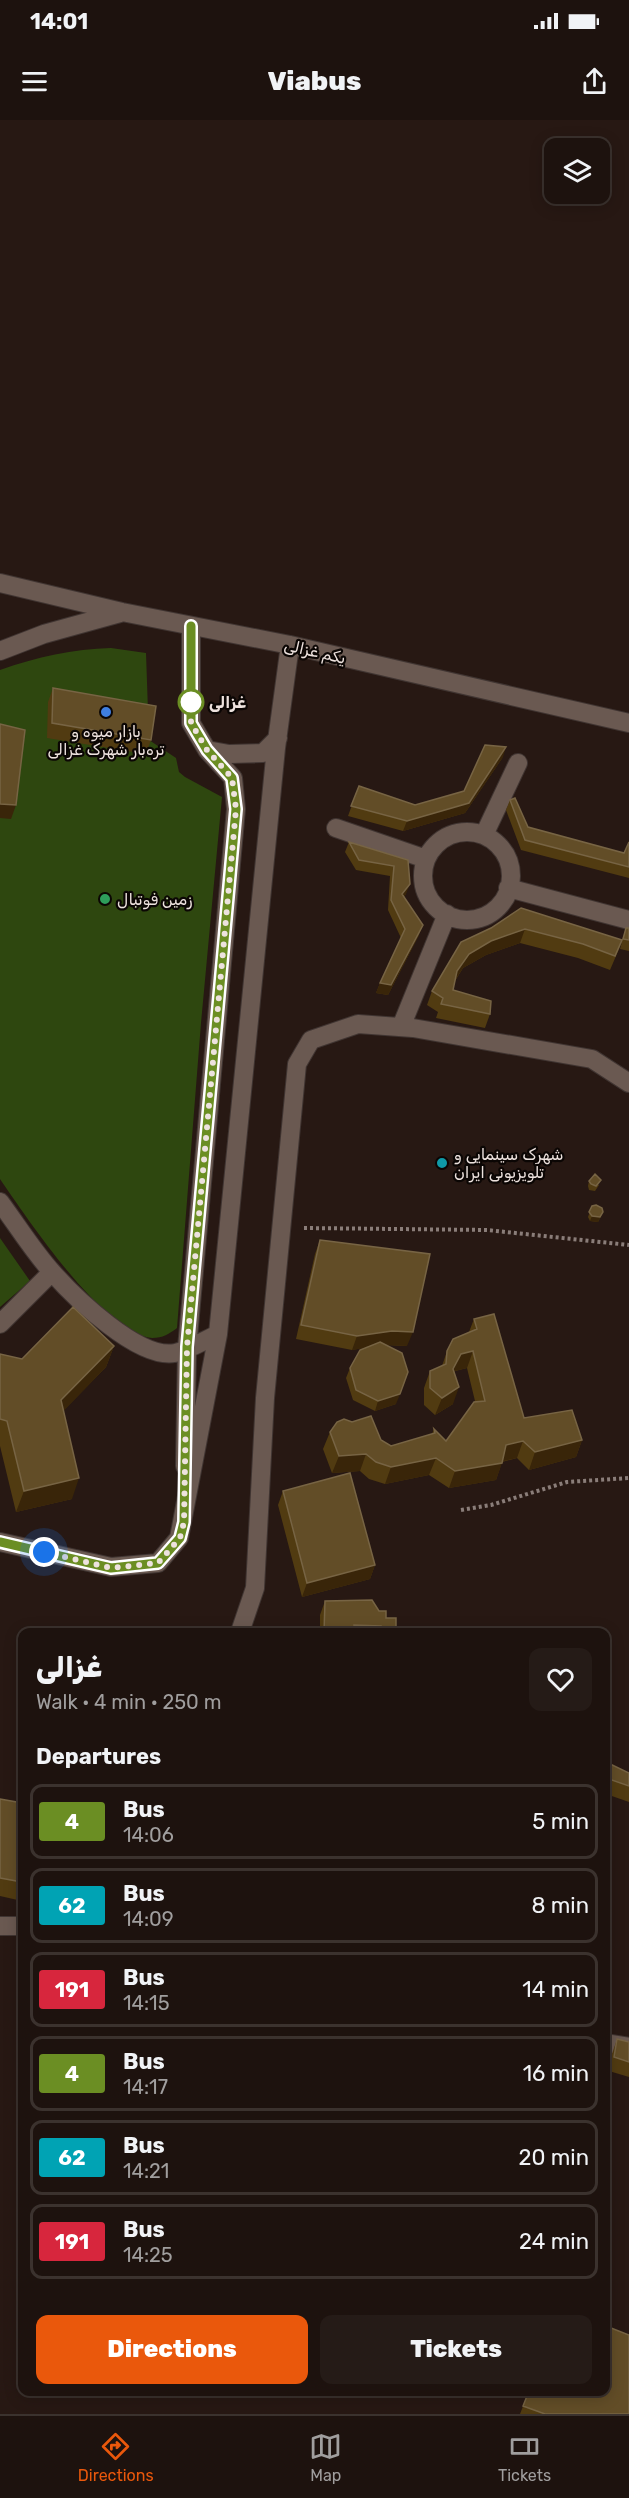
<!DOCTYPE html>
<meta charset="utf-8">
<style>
body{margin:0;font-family:Rubik,"Noto Naskh Arabic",sans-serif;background:#251b17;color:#f1f3f6;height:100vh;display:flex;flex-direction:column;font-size:22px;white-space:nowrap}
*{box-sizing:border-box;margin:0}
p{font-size:20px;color:#a09e9e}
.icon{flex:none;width:33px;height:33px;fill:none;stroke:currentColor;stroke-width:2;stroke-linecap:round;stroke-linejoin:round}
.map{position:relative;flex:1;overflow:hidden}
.details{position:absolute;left:18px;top:1508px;width:592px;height:768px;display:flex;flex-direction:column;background:#1d120e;border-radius:12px;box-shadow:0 3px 15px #0003,0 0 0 2px #3b322e}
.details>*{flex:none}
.badge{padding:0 12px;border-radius:4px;font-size:21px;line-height:39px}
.fabs{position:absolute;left:544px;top:18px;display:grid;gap:12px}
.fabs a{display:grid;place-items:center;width:66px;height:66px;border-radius:12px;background:#1d120e;box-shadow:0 3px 15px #0003,0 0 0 2px #3b322e;font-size:30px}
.you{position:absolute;width:30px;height:30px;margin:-15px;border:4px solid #fff;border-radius:50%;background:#1a73e8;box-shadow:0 0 0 9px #1a73e833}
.map>.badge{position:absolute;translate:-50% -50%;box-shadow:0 0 0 3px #fff}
h2{padding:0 18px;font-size:22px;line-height:54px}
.round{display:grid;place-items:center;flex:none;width:63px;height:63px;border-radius:12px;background:#251b17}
.overview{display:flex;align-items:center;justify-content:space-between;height:102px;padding:0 18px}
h1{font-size:28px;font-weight:800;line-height:45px}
.action{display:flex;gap:12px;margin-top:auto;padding:12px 18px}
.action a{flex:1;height:69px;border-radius:12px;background:#ea580c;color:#fff;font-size:24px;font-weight:800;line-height:69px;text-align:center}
.action a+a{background:#251b17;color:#f1f3f6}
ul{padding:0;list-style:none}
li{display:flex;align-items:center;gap:18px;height:75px;margin:0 12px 9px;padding:0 6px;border:3px solid #3b322e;border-radius:12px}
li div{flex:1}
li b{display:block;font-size:22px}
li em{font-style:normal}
li .badge{min-width:66px;font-weight:700;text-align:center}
.status{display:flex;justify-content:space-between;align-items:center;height:42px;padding:0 30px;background:#1d120e;direction:ltr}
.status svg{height:16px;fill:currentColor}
header{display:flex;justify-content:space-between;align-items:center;height:78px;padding:0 18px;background:#1d120e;font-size:27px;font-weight:800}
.menu{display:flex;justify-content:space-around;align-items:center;height:84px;border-top:2px solid #3b322e;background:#1d120e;font-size:16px;color:#a09e9e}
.menu a{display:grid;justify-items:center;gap:3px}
.menu .on{color:#ea580c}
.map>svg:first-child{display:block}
</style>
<div class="status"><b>14:01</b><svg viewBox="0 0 49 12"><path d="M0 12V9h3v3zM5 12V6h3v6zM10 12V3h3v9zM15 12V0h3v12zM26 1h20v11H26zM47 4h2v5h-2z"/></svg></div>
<header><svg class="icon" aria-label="menu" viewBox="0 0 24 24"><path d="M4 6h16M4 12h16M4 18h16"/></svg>Viabus<svg class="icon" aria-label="share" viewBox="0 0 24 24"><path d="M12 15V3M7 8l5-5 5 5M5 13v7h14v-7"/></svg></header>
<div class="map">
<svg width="629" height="2294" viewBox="0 0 629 2294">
<rect width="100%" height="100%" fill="#271813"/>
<path fill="#2e470f" d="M111 528 146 533 149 620 176 638 179 652 185 657 222 677 201 903 177 1208C169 1214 163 1218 152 1218 104 1214 27 1098 0 1059V550C37 537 73 529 111 528Z
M0 1118 30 1161 0 1187Z"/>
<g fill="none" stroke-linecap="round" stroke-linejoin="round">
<defs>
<path id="minor" d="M0 463 122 492 290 525 629 603
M0 531 44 514 120 493
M207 630 229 634 263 633 278 618
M336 708 426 739
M423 756a44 44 0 1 1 88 0a44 44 0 1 1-88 0Z
M484 715 518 643
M508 768 629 800
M401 907 447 794
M0 1082C17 1105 33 1131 52 1152 75 1178 139 1240 175 1233 189 1230 205 1220 218 1214
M0 1204 52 1152
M185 1346 187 1228 236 689 233 658 207 630 191 603V506
M0 1422 111 1447 158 1443 179 1418 218 1214 276 628 290 525
M240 1512 255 1468 265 1278 297 944 311 920 358 904 413 908 592 939 629 963
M0 1806H22
M606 1923 629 1927"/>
</defs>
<use href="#minor" stroke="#403532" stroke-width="20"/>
<path stroke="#8a7d79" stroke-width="4" stroke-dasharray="3 3" stroke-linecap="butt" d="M304 1108 487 1110 629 1125
M461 1390 491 1385 567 1362 629 1358"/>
<use href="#minor" stroke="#6a5951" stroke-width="18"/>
</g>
<path fill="#513b11" d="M53 568 151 620 146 634 47 618 48 582Z
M503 637 465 693 403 711 348 696 359 666 415 685 464 671Z
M510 680 528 707 624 733 629 722V758L521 730 506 690Z
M349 722 408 740 406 774 404 776 419 815 388 875 376 873 380 863 401 818 388 790 390 756 356 750 345 732Z
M521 788 622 820 626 808H629V831L620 829 622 822 610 850 578 838 520 823 486 835 463 848 455 861 453 870 490 894 485 908 436 898 438 892 427 885 432 871 491 808Z
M589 1061 599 1065 595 1071 589 1070 588 1066Z
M592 1086 603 1092 598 1102 590 1101 588 1097Z
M320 1120 407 1226 386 1225 396 1284 375 1291 353 1280 346 1258 350 1248 363 1228 352 1230 296 1219 315 1134Z
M474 1199 524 1298 582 1320 576 1337 529 1350 517 1338 502 1342 496 1360 449 1368 429 1355 385 1364 369 1359 360 1351 332 1353 323 1329 330 1312 381 1320 391 1326 432 1314 434 1309 446 1321 475 1281 467 1248 455 1251 453 1284 435 1295 424 1285V1268L430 1251 442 1246 447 1231 469 1212Z
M114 1226 106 1247 63 1291 72 1379 16 1392 0 1326V1234L22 1239Z
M283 1371 375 1445 370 1459 302 1477 278 1385Z
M325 1481 379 1491 396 1512H320V1495Z
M606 1642 629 1653V1682L606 1674Z
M0 1679 22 1683V1781L0 1776Z
M617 1919 629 1922V1957L609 1951 612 1934Z
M529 2271 629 2294H520Z"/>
<path fill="#392509" d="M506 627 503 637 465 693 403 711 407 701 469 683Z
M0 684 16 685 11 699 0 698Z
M410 764 406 774 399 784 402 774Z
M423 805 419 815 388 875 376 873 380 863Z
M525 809 520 823 486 835 463 848 452 865 457 851 469 834 491 821Z
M603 1092 598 1102 590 1101 592 1096Z
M392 1211 413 1212 407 1226 387 1225 352 1230 357 1216Z
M114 1226 106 1247 53 1302 61 1280Z
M473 1231 467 1248 455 1251 447 1267 453 1249 461 1234Z
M405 1262 396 1284 375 1291 378 1281Z
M459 1267 453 1284 435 1295 442 1278Z
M582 1320 576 1337 529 1350 535 1332Z
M523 1321 517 1338 499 1342 506 1325Z
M366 1334 360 1351 332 1353 339 1336Z
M436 1338 429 1355 385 1364 391 1347Z
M502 1343 496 1360 449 1368 455 1351Z
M79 1358 72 1379 16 1392 24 1371Z
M375 1445 370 1459 302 1477 307 1463Z
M354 1505 381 1506 379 1512H351Z"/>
<path fill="#624d27" stroke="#776444" stroke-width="1.5" d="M53 568 156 586 151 620 52 603Z
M0 604 25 610 16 685 0 684Z
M485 625 506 627 469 683 407 701 351 686 359 666 415 685 464 671Z
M515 678 528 707 624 733 629 722V747L525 720 510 680Z
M349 722 408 740 410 764 402 774 423 805 391 865 380 863 405 809 391 780 394 746 359 740Z
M521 788 622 820 615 836 583 824 525 809 491 821 469 834 457 851 453 870 491 881 490 894 441 884 443 878 432 871 461 822 491 808Z
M626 808H629V820L623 819Z
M595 1054 601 1060 596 1066 591 1064 589 1061Z
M596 1085 602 1088 603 1092 600 1097 592 1096 589 1092 592 1086Z
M320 1120 430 1134 413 1212 392 1211 357 1216 301 1205Z
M73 1187 114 1226 61 1280 79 1358 24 1371 7 1301 0 1299V1234L22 1239Z
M494 1194 524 1298 572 1290 582 1320 535 1332 523 1321 506 1325 502 1343 455 1351 436 1338 391 1347 376 1342 366 1334 339 1336 330 1312 337 1302 344 1299 352 1302 371 1296 381 1320 391 1326 435 1313 434 1309 446 1321 474 1282 485 1281 473 1231 461 1234 453 1249 459 1267 442 1278 430 1268V1251L446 1244 447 1231 453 1219 477 1209 474 1199Z
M380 1222 402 1233 408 1252 400 1274 378 1281 356 1270 350 1248 360 1230Z
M350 1353 375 1445 307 1463 283 1371Z
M372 1480 379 1491H386V1498H396V1512H381V1506L354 1505V1512H324L325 1481Z
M606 1642 629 1653V1666L606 1658Z
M0 1679 22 1683V1762L0 1758Z
M617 1919 629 1922V1942L614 1937Z
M606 2206 629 2215V2294H545L523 2286 529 2271H606Z"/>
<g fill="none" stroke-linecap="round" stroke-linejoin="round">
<defs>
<path id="line" d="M0 1422 111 1448 158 1443 180 1418 184 1402 187 1227 236 689 232 658 207 630 191 603V506"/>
</defs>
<use href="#line" stroke="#fff" stroke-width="14"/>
<use href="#line" stroke="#6b8e23" stroke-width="9"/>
<path stroke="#ede2de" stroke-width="6" stroke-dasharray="0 10.8" d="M44 1432 111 1448 158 1443 180 1418 184 1402 187 1227 236 689 232 658 207 630 191 603V582"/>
</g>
<circle fill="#fff" stroke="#6b8e23" stroke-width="3" cx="191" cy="582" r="12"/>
<circle fill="#3f7fe0" stroke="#0b0604" stroke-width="2" cx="106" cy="592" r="6"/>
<circle fill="#2e9e5b" stroke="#0b0604" stroke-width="2" cx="105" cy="779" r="6"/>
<circle fill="#0f9aa8" stroke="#0b0604" stroke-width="2" cx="442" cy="1043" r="6"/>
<g text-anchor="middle" stroke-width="4.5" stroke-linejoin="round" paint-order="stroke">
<g font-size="16" fill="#ede2de" stroke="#0b0604">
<text transform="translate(315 531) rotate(13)" y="6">یکم غزالی</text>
</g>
<g font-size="16" font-weight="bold" fill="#ede2de" stroke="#0b0604" text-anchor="start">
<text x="209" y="588">غزالی</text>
</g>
<g font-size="16" fill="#ede2de" stroke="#0b0604" text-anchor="start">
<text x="106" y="617" text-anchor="middle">بازار میوه و<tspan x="106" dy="18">تره‌بار شهرک غزالی</tspan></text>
<text x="117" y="785">زمین فوتبال</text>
<text x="454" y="1040">شهرک سینمایی و<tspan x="454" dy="18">تلویزیونی ایران</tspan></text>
</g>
</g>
</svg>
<div class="fabs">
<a><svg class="icon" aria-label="layers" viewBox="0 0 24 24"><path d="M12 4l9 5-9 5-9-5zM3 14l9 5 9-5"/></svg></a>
</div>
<div class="you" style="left:44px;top:1432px"></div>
<section class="details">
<div class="overview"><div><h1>غزالی</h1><p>Walk · 4 min · 250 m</p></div><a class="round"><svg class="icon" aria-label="heart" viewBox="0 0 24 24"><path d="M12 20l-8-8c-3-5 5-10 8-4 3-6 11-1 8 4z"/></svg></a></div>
<h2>Departures</h2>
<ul>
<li><span class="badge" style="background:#6b8e23;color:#fff">4</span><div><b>Bus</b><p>14:06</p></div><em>5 min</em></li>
<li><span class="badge" style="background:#00a3b4;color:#fff">62</span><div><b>Bus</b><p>14:09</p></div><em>8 min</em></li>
<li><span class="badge" style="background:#d7263d;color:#fff">191</span><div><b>Bus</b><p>14:15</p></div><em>14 min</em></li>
<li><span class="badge" style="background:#6b8e23;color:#fff">4</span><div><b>Bus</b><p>14:17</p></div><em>16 min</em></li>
<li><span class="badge" style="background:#00a3b4;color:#fff">62</span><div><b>Bus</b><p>14:21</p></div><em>20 min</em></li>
<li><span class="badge" style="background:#d7263d;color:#fff">191</span><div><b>Bus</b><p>14:25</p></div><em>24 min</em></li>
</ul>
<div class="action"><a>Directions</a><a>Tickets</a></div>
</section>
</div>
<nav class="menu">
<a class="on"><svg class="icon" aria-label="directions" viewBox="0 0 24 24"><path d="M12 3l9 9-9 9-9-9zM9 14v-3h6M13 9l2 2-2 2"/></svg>Directions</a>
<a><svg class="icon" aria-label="map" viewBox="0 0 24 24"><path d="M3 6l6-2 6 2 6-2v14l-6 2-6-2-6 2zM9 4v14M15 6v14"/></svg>Map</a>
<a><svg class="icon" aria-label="tickets" viewBox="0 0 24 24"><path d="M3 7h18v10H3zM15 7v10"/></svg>Tickets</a>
</nav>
